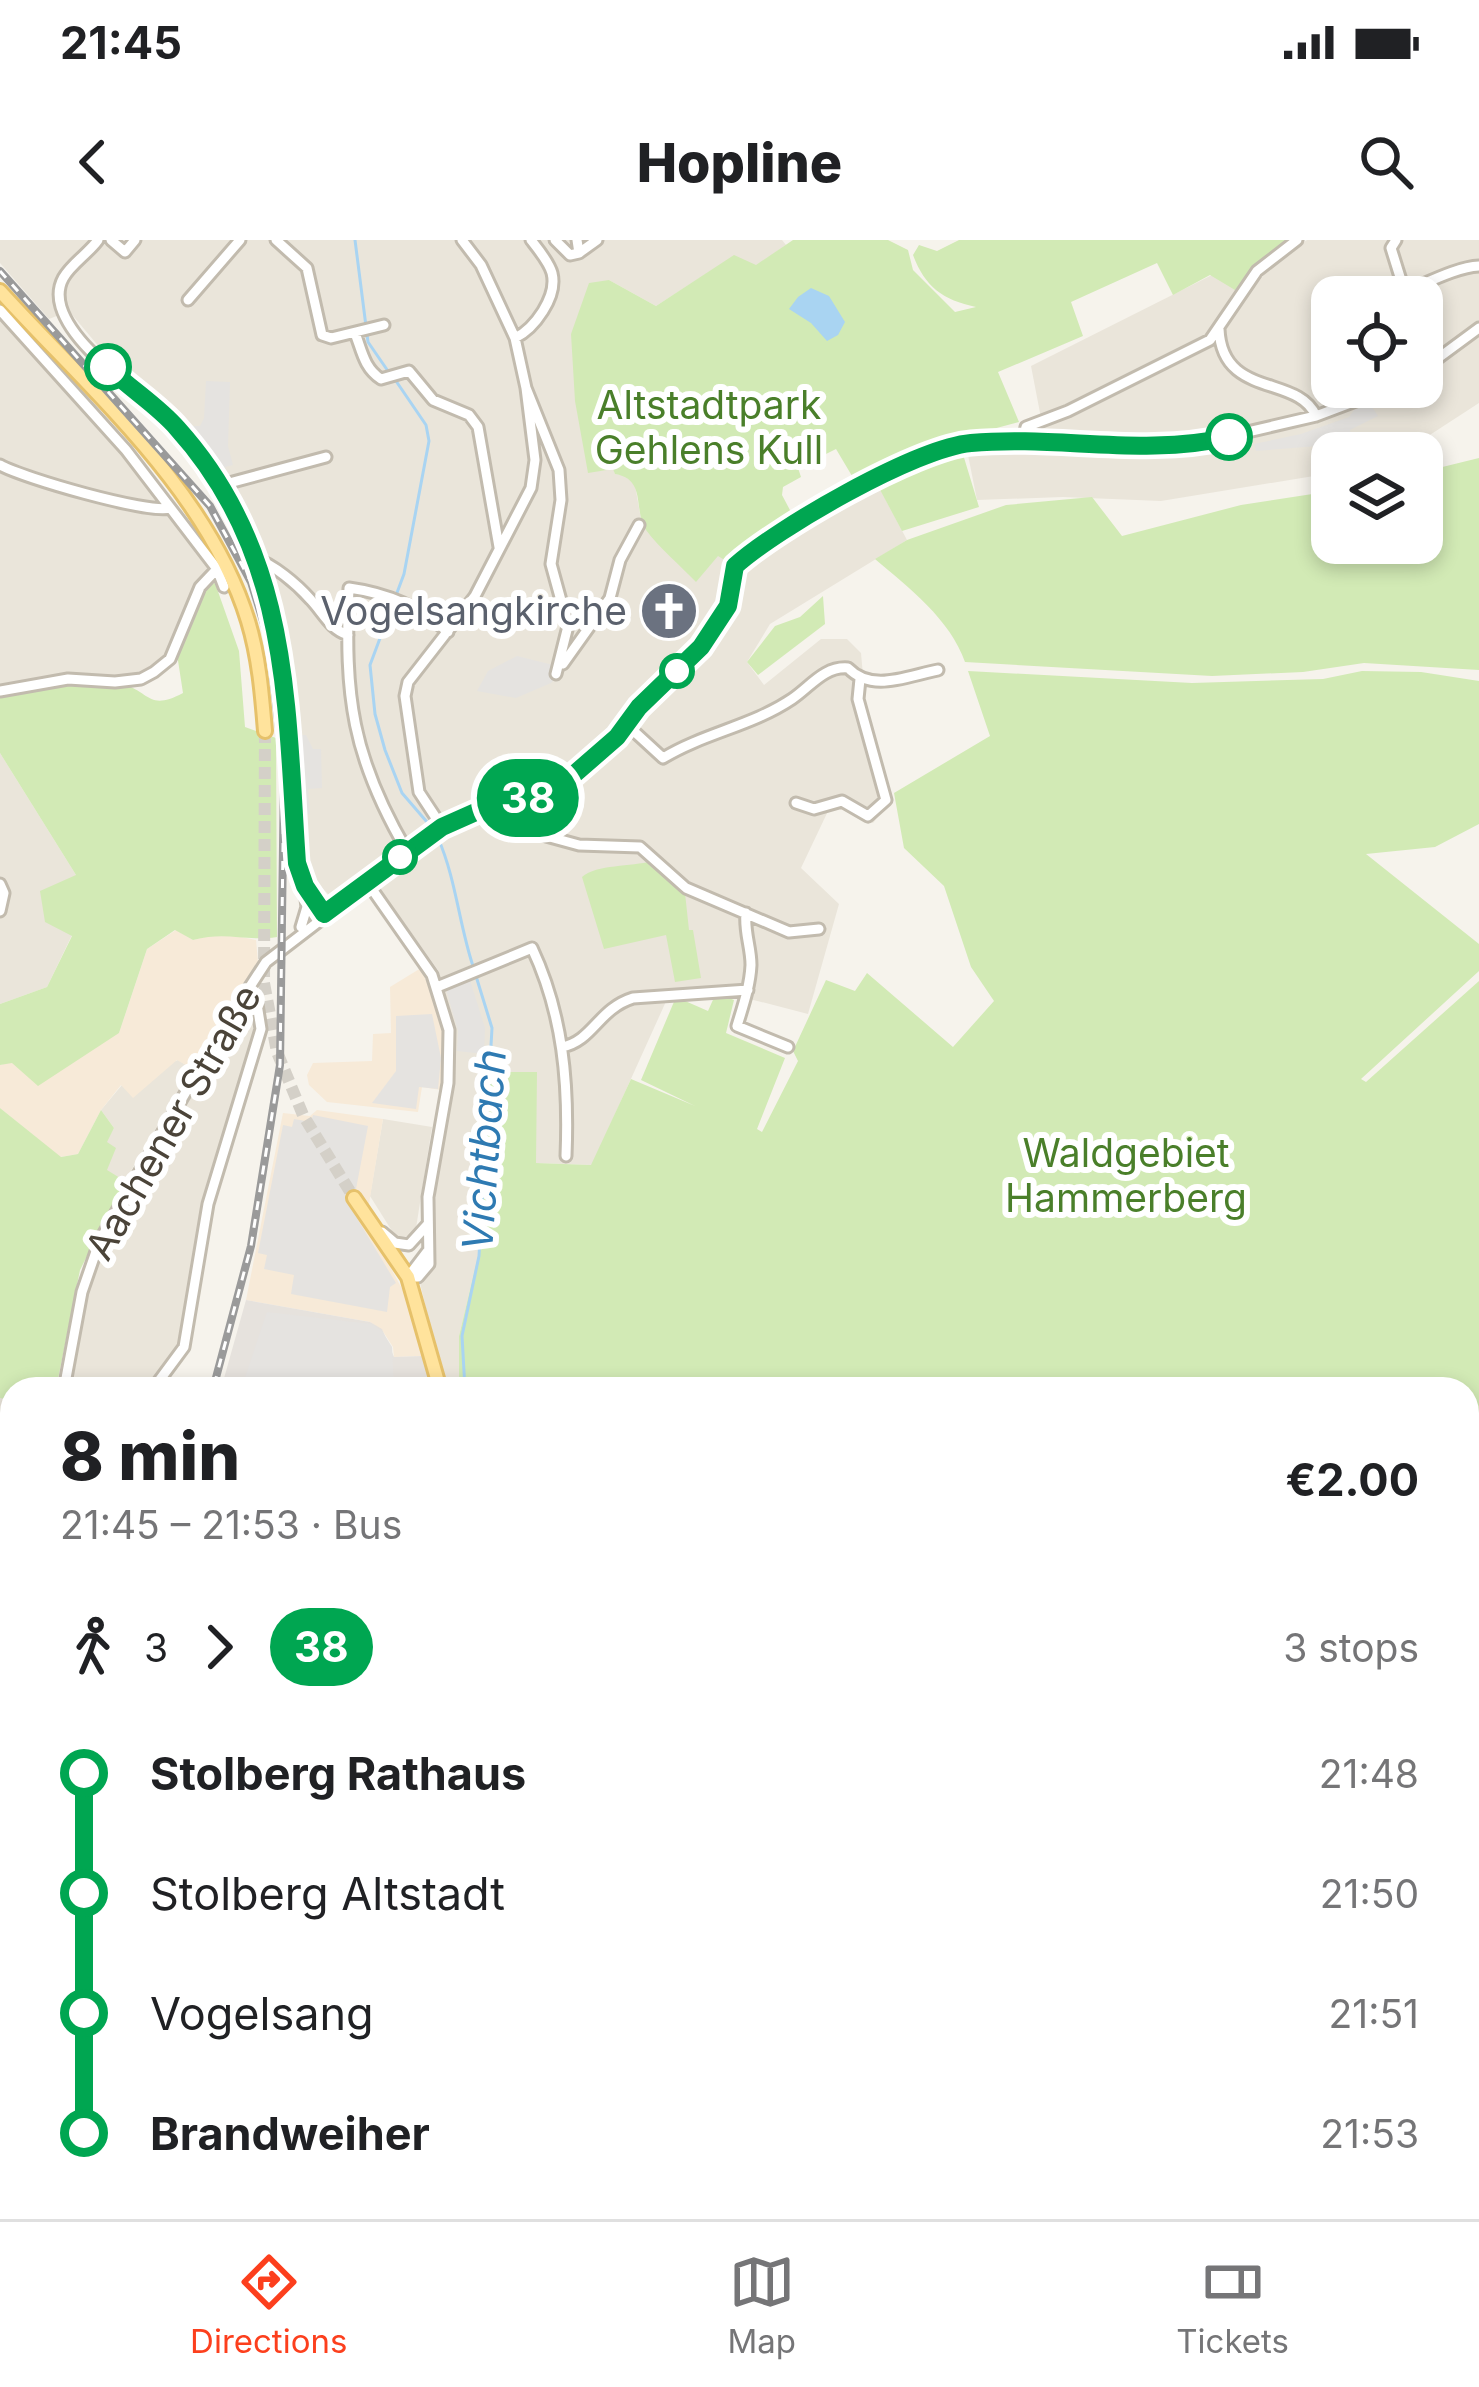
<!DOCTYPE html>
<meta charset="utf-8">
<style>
body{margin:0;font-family:Inter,sans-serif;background:#f2f2f2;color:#202124;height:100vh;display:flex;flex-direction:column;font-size:45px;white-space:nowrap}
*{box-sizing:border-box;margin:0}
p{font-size:39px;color:#757577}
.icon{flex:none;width:66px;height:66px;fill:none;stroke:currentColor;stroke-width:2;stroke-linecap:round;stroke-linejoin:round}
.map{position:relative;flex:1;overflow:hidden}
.panel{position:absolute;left:0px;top:1137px;width:1479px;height:843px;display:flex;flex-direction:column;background:#fff;border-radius:36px 36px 0 0;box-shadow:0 6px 18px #0003}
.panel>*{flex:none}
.badge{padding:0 24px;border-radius:39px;font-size:42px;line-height:78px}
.buttons{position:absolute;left:1311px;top:36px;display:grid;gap:24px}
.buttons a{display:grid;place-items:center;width:132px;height:132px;border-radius:24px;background:#fff;box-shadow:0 6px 18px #0003;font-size:60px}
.map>.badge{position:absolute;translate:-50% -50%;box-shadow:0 0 0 6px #fff}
.legs{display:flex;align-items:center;gap:18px;height:132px;padding:0 60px;font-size:39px}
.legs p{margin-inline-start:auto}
.overview{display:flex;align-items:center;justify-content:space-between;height:204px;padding:0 60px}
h1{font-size:66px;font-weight:800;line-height:90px}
ul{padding:0 60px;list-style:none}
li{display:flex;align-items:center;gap:42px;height:120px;font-size:45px}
li i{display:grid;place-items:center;width:18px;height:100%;margin:0 15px;background:currentColor}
li i::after{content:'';width:30px;height:30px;margin:-15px;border:9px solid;border-radius:50%;background:#fff}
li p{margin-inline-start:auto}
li:first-child i{background:linear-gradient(#0000 50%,currentColor 0)}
li:last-child i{background:linear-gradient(currentColor 50%,#0000 0)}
.status{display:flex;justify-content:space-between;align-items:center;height:84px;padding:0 60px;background:#fff;direction:ltr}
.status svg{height:33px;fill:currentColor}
header{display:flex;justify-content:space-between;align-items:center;height:156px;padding:0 60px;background:#fff;font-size:54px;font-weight:800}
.tabs{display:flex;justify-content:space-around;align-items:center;height:168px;border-top:3px solid #e0e0e0;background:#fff;font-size:33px;color:#757577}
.tabs a{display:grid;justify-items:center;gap:6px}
.tabs .selected{color:#fc3f1d}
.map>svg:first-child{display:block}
</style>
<div class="status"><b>21:45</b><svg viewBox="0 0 49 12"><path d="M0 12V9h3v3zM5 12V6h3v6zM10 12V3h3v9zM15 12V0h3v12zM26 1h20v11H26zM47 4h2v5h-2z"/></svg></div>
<header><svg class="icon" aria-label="back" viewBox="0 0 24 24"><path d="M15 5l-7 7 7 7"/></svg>Hopline<svg class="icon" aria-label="search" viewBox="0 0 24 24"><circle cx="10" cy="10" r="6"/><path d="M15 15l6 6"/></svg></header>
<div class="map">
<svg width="1479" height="1979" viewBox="0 0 1479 1979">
<rect width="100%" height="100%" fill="#f6f3ec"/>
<path fill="#eae5da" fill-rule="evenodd" d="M0 0H782L786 5 756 26 734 16 656 66 609 40 588 232 614 229 615 234 626 235 635 245 642 285 696 341 718 315 731 324 774 292 770 284 872 234 907 300 770 384 747 422 764 445 821 399H847L861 413 865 458 891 560 873 583 862 581 837 566 829 569 801 628 839 664 808 774 719 751 668 757 592 925 536 923 489 832 478 1016 459 1096 462 1145 445 1149 420 1043 434 1025 436 932 455 788 438 730 368 633 334 660 302 628 287 409 252 291 226 246 185 184 171 169 126 139 69 71 49 79 0 23Z
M1307 0H1479V163L1402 213H1332V233L1161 261 1063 257 977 260 967 210 1035 206 1041 178 1031 126 1212 35 1246 55 1278 20ZM1332 57H1422V147H1332Z
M0 72 124 211 215 329 181 383 166 420 140 437 0 447Z
M0 513 76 635 72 695 47 747 0 764Z
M242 770 252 773 258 790 206 962 180 1107 148 1149H71L92 1035 133 957Z
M178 820 191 828 125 941 107 931 106 902 114 888 101 870 122 845Z
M383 879 432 887 416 988 410 996 399 997 392 991 370 956Z
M0 1155 12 1157V1368L6 1374 0 1373Z"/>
<path fill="#f7ead8" d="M176 690 193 700 222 693 256 700 258 722 191 828 177 820 133 858 121 845 101 870 78 914 60 917 0 868V825L119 793 147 709Z
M421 728 439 772 444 795 441 850 422 847 418 872 327 862 309 845 307 835 313 823 372 821 373 794 391 793 390 747Z
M317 870 383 879 366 982 408 1060 422 1116 394 1117 393 1107 382 1090 370 1082 246 1060 283 873 310 876Z"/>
<path fill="#e6e2dd" d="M246 1060 370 1082 382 1089 394 1117 422 1116 432 1149H221Z
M716 1968H1078L1085 1979H728Z"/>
<path fill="#d2eab5" d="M793 0H888L908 10 913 30 955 72 976 67C943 60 925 47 913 15L919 5 937 11 959 0H1290L1270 14 1235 50 1210 35 1173 55 1157 23 1071 62 1083 96 998 132 1019 182 933 205 855 241 836 209 798 228 801 237 783 247 782 255 791 272 771 284 775 292 731 324 718 316 696 342C680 325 660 309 646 290 633 271 647 239 615 234L613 229 588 233 575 161 571 94 589 43 609 40 656 66 734 15 756 25Z
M962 211 979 267 902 291 878 246Z
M1479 218V430L1364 423 1303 432 1212 436 965 422C950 379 909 348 875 319L907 300 1006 265 1092 257 1122 296 1241 265 1332 251V303H1422V232Z
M215 343 239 411 245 487 276 498 277 697C244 702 228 691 193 700L175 690 147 709 119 793 38 846 12 823 0 825V764L47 747 72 696 45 682 40 651 76 635 0 513V454C38 447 85 432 123 444 151 453 149 471 183 453L177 414 203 348Z
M823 356 825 384 758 435 747 422 775 386 800 377Z
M968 431 1192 443 1323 439 1362 431 1421 432 1479 441V584L1435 607 1366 614 1479 704V731L1361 839 1366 842 1479 741V1349L1467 1367V1149H459V1096L478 1016 488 832H537L536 923 591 925 631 839 695 866 641 840 676 757 708 771 716 753 734 760 726 793 785 818 757 889 762 892 798 821 793 811 826 740 855 751 867 733 953 807 994 761 971 727 944 646 904 608 894 553 990 496Z
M652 621 685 653 689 690H693L701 738 675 742 666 695 604 709 582 637C597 624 631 627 652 621Z
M0 868 61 917 78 914 101 870 114 888 107 902 116 908 107 930 125 941 80 1030 56 1149H12V1160L0 1158Z
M1479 1379V1979H1134L1121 1968H1467V1397Z
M12 1740V1968H109L103 1979H0V1746Z
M115 1968H694L706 1979H109Z"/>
<path fill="#e5e3e0" d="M206 141 230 142 228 206 233 225 225 227 227 234 219 236 192 193 193 186H200L204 178Z
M1370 164 1378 176 1350 190 1352 196 1318 206 1256 211 1254 204 1301 194 1349 177 1354 170Z
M517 416 553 425 559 434 551 443 516 458 477 451 488 431Z
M295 495H306L313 509H321L322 548 308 549 310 574 298 575Z
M469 737 485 788 484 814 457 811 458 791 445 746Z
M432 774 441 818 438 849 419 847 416 869 372 863 396 831V776Z
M313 875 368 886 352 970 396 1043 390 1047 387 1072 291 1054 294 1035 264 1029 267 1015 258 1013 283 885 292 887 294 879 311 882Z
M267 1072 371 1084 382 1091 392 1107 394 1149H321L244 1141Z"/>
<path fill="#a9d4f2" d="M811 48 829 56 845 82 838 95 827 101 811 83 789 69 798 57Z"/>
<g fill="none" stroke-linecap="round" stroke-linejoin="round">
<path stroke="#a9d4f2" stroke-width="3" d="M355 0 368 102 390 134
M396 141 426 185 429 201 404 334 370 425 375 474 385 510 402 553 433 589
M438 598C456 639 459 684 473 726
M465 1149 462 1096 479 1016 492 788 476 736
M1467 1248 1479 1228
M1082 1968 1089 1979"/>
<path stroke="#d4d0c8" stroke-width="12" stroke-dasharray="12 6" stroke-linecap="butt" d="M265 491 264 743 277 812 303 875 354 958"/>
<defs>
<path id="minor" d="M98 0C82 22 51 33 61 67 76 115 149 154 181 191 291 321 287 464 297 623L305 646 324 674
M111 0 125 12 135 0
M276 0 307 28 322 95 331 98 384 85
M462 0 481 25 515 98 526 148 559 230 561 260 551 324 568 386 556 434
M555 0 570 15 579 13 577 0
M1396 0 1391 8 1405 53
M579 13 597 0
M1345 44 1379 57
M1391 57C1418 48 1454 27 1479 26
M188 60 240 0
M0 70 126 210 217 329 224 347
M1219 89C1222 159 1298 134 1316 176
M355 93C362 111 364 128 381 139L409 131 433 160 469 175 478 187 499 307
M515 98C534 89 558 57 552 33 549 22 538 9 531 0
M1422 130 1479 88
M1023 202 1026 187 1068 171 1210 100 1257 31 1297 0
M0 225C23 238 148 274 170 268
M218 246 326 217
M253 317C274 325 296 343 311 360 324 374 330 389 348 395
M563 424 610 358 620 320 639 285
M0 451 68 439 115 442 141 439 154 432 170 419 200 347 217 329
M626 484 663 518C704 493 752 486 792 459 810 447 824 426 848 428 872 453 907 436 938 430
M796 563 814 569 842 561 868 576 886 560 858 459 860 439
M537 576 546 596 579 605 640 607 686 648 789 692 819 689
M442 587 419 552 405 456 408 442 475 356 531 248 535 220 526 148
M407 611C352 517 344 456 349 348 386 353 420 367 448 392
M367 642 432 735 449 790 448 843 428 957 429 1024 418 1037H408
M0 644 4 653 0 671
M746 673C744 692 751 707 751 725 750 746 743 766 737 786L788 807
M301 687 307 667 305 651
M437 747 532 708C563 774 569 843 566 916
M562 807C593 801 598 769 633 758L748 750
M382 992 395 1003 409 1005 428 984
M408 1037 427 1012
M64 1149 82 1052 100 1000 223 788 266 722 442 587 478 571 534 557 563 544 617 497 639 467 701 407 728 366 732 331 741 320 862 247 958 205 1196 204 1316 176 1393 147
M153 1149 184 1107 208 964 261 789 257 764 245 754
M0 1371 8 1366 12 1352
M0 1541 12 1533"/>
<path id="major" d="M0 51C90 150 208 250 248 381 259 417 262 454 265 491
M354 958 408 1037 440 1149
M1467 1385 1479 1367
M0 1594 12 1588
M1108 1968 1120 1979"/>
</defs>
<use href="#minor" stroke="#c2bbae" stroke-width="15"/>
<use href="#major" stroke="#e6c16a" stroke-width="18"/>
<use href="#minor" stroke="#fff" stroke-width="9"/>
<use href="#major" stroke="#ffe39c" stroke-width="12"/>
<defs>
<path id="rail" d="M0 31 210 266 251 342 269 400 284 533 280 825 251 1006 213 1149
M708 1968 720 1979"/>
</defs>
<use href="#rail" stroke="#9a9a9a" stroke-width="8"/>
<use href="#rail" stroke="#fff" stroke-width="3" stroke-dasharray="9" stroke-linecap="butt"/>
</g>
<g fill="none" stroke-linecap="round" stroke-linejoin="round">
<defs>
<path id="line-1" d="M108 127C130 149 157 165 177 188 291 314 286 465 297 623L305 646 324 674 442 587 478 571 534 557 563 544 617 497 639 467 701 407 728 366 735 326C777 288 916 208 971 203 1057 195 1145 217 1229 197"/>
</defs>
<use href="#line-1" stroke="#fff" stroke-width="27"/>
<use href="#line-1" stroke="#00a651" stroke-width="18"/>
</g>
<defs>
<symbol id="church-disc" viewBox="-11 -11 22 22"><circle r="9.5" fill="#6b7280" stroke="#fff"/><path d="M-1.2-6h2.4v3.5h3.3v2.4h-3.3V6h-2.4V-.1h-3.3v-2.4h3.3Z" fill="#fff"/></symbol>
</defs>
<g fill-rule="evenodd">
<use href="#church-disc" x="636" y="338" width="66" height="66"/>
</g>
<g fill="#fff" stroke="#00a651" stroke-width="6">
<circle cx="108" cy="127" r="21"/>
<circle cx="1229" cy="197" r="21"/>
<circle cx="677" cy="431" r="15"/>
<circle cx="400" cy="617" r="15"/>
</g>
<g text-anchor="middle" stroke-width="12" stroke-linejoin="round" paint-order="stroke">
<g font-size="39" fill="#4a7f2a" stroke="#fff">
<text x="709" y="179">Altstadtpark<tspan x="709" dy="45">Gehlens Kull</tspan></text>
<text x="1126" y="927">Waldgebiet<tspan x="1126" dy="45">Hammerberg</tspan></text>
</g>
<g font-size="39" fill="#5b616d" stroke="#fff" text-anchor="end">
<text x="627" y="385">Vogelsangkirche</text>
</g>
<g font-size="39" fill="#4b4439" stroke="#fff">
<text transform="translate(173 882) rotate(-60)" y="14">Aachener Straße</text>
</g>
<g font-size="42" font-style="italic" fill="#2e7ab2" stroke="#fff">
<text transform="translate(484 910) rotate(-86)" y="15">Vichtbach</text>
</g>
</g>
</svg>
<div class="buttons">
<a><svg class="icon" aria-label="locate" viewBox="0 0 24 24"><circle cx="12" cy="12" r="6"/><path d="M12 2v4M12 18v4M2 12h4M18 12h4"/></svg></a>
<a><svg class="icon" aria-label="layers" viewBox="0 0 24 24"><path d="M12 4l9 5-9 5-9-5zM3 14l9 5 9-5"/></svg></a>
</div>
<b class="badge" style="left:528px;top:558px;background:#00a651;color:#fff">38</b>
<section class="panel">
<div class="overview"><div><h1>8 min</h1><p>21:45 – 21:53 · Bus</p></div><b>€2.00</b></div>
<div class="legs"><svg class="icon" aria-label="walk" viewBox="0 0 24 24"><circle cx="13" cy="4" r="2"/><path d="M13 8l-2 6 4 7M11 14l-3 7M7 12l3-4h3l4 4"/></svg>3<svg class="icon" aria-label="forward" viewBox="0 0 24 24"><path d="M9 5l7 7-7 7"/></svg><b class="badge" style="background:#00a651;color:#fff">38</b><p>3 stops</p></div>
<ul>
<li><i style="color:#00a651"></i><b>Stolberg Rathaus</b><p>21:48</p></li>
<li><i style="color:#00a651"></i><span>Stolberg Altstadt</span><p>21:50</p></li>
<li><i style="color:#00a651"></i><span>Vogelsang</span><p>21:51</p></li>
<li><i style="color:#00a651"></i><b>Brandweiher</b><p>21:53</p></li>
</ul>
</section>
</div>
<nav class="tabs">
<a class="selected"><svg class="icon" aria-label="directions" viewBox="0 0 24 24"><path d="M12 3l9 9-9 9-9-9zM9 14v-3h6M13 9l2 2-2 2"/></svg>Directions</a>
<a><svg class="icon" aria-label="map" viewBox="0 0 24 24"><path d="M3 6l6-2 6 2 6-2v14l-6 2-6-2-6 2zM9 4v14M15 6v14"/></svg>Map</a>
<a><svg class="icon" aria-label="tickets" viewBox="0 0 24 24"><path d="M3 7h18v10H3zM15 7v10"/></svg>Tickets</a>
</nav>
